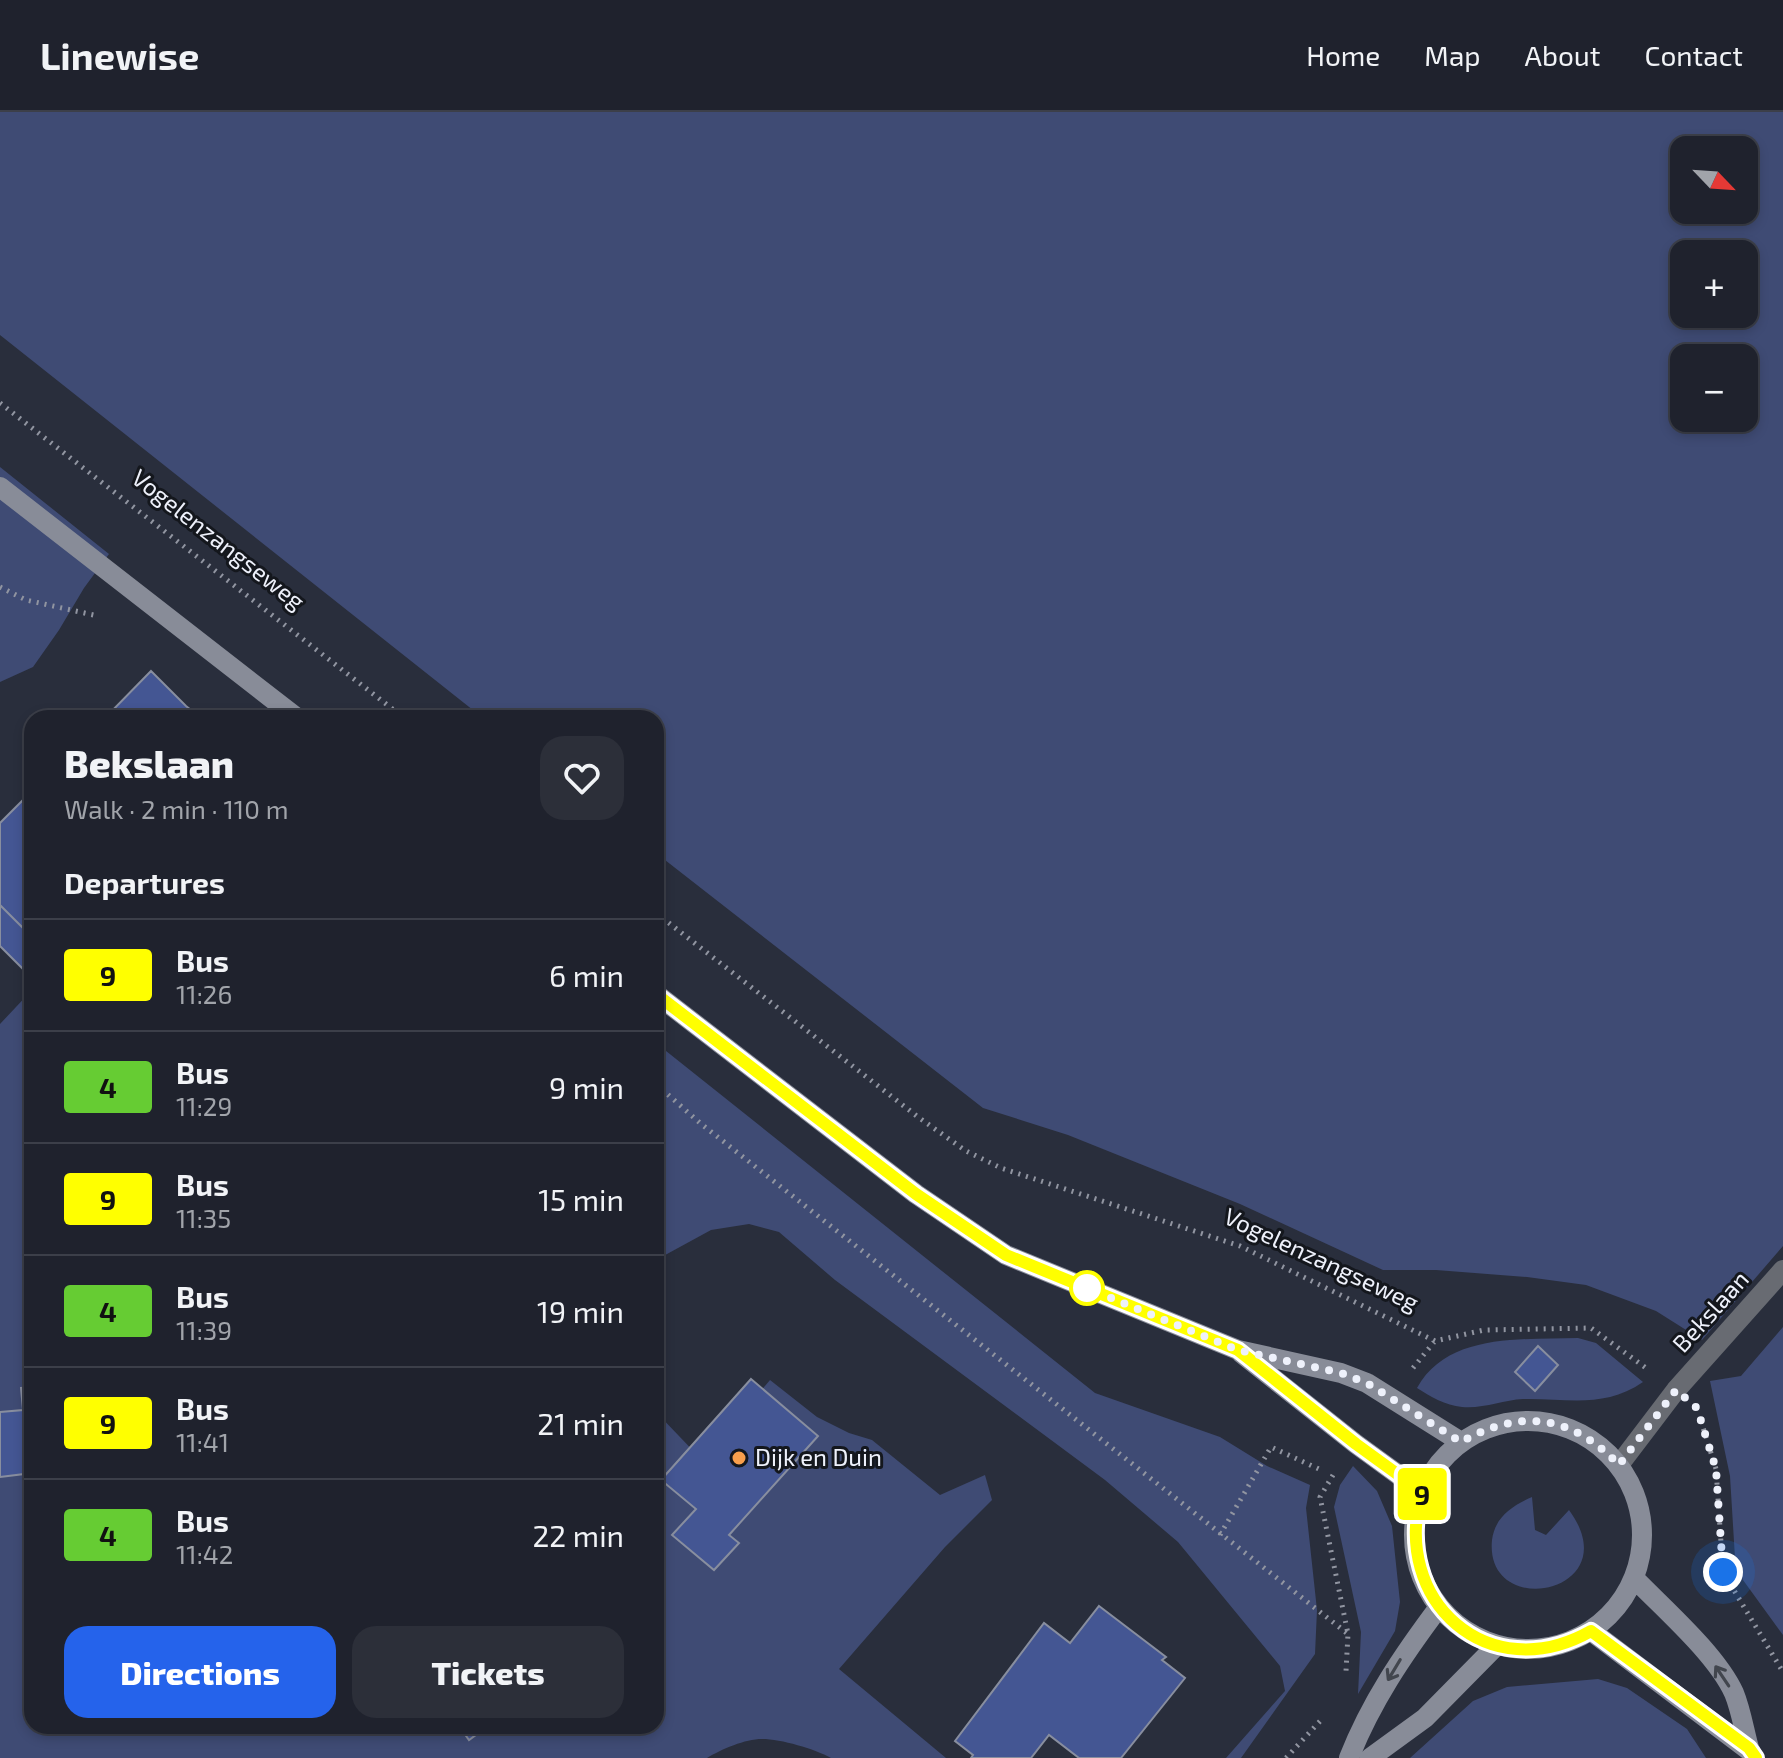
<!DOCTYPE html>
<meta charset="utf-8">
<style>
body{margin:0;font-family:"Exo 2",sans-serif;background:#2c2f39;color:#f1f3f6;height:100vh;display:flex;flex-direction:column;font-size:30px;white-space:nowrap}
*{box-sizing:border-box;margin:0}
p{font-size:26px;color:#a1a4aa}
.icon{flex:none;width:44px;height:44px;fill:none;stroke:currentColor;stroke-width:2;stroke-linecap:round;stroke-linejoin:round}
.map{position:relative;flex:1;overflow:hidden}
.sheet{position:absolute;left:24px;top:598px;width:640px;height:1024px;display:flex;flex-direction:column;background:#1f222d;border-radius:24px;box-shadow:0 4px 12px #0003,0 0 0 2px #3c3f49}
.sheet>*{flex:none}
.badge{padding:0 16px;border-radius:6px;font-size:28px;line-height:52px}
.needle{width:52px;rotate:115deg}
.controls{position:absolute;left:1670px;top:24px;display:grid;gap:16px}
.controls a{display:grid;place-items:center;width:88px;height:88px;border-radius:16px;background:#1f222d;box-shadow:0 4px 12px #0003,0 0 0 2px #3c3f49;font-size:40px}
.you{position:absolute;width:40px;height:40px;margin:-20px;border:6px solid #fff;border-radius:50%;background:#1a73e8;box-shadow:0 0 0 12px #1a73e833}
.map>.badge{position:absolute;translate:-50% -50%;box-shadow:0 0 0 4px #fff}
h2{padding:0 40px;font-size:30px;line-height:72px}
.round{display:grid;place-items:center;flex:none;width:84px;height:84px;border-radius:24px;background:#2c2f39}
.overview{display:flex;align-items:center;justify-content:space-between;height:136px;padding:0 40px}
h1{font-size:38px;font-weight:800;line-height:60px}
.cta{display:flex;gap:16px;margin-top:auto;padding:16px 40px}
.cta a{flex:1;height:92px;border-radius:24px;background:#2563eb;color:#fff;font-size:32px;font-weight:800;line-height:92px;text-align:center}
.cta a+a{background:#2c2f39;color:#f1f3f6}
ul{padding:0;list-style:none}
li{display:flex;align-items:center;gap:24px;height:112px;padding:0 40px;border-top:2px solid #3c3f49}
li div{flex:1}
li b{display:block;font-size:30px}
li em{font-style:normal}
li .badge{min-width:88px;font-weight:700;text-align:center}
header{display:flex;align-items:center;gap:48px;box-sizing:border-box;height:112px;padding:0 40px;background:#1f222d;border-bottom:2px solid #3c3f49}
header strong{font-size:38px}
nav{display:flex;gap:44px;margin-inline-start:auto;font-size:28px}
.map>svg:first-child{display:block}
</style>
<header>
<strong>Linewise</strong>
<nav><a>Home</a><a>Map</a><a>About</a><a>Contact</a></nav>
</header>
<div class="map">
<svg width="1783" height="1646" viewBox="0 0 1783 1646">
<rect width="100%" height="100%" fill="#292e3c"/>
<path fill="#3f4b74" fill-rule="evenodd" d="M0 0H1783V1134L1702 1228 1656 1199 1586 1173 1527 1165 1436 1158H1383L1240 1092 1068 1023 983 996 656 741V606H483L0 223ZM1684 38H1744V98H1684ZM1684 142H1744V202H1684ZM1684 246H1744V306H1684Z
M0 355 109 442 84 476 59 518 33 555 0 570Z
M32 878V1614H656V1300L702 1348 770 1268 817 1305 849 1321 872 1328 940 1383 985 1363 992 1388 945 1435 839 1557 946 1646H831C815 1637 781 1627 762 1627 745 1627 722 1637 707 1646H0V912Z
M656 931 1095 1281 1220 1325 1267 1354 1310 1373 1306 1396 1317 1498 1315 1542 1241 1646H1226L1285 1579 1280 1554 1178 1430 1105 1368 835 1168 779 1120 749 1112 711 1118 656 1148Z
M1783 1215V1523L1743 1468 1735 1446 1730 1364 1710 1269 1741 1264Z
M1578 1226 1596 1231 1643 1270C1604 1297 1567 1286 1523 1287 1503 1288 1483 1297 1462 1295 1445 1293 1431 1285 1417 1276 1448 1220 1524 1228 1578 1226Z
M1353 1354 1377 1379 1392 1414 1400 1490 1395 1519 1358 1582 1361 1520 1334 1395 1340 1373Z
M1532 1385 1535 1418 1546 1423 1569 1398C1630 1481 1484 1510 1492 1428 1495 1405 1512 1394 1532 1385Z
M1598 1567 1627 1576 1687 1617 1706 1646H1410L1473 1589 1507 1575Z"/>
<path fill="#445693" stroke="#888e9f" stroke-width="2" d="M151 559 186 594 201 606H105Z
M32 679V825L0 793V711Z
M0 793 32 825V854L26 860 0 834Z
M1538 1234 1558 1253 1535 1279 1515 1260Z
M751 1267 818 1324 729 1423 739 1431 714 1458 672 1423 696 1397 661 1368Z
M32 1275V1361L0 1365V1300L23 1298 21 1276Z
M1099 1494 1166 1545 1162 1548 1185 1566 1121 1646H1079L1049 1623 1031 1646H971L973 1643 955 1629 1044 1511 1070 1531Z
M459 1614H488L469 1628Z"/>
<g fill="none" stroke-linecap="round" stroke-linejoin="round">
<path stroke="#9195a1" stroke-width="5" stroke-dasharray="2 6" stroke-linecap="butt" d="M0 291 404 606
M0 475 26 488 98 504
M656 801 918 1005 966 1039 1001 1056 1240 1134 1435 1229 1484 1218 1591 1216 1646 1256
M656 972 700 1011 1348 1522
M1413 1256 1434 1230
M1701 1309 1716 1357 1723 1460 1783 1560
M1333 1363 1320 1385 1348 1522 1346 1559
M1220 1423 1271 1335 1321 1358
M1286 1646 1321 1608"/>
<path stroke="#686b72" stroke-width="20" d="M1619 1353 1676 1278 1783 1158"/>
<path stroke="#888c98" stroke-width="20" d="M0 375 297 606
M656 882 916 1082 1006 1143 1238 1238 1341 1261 1367 1271 1461 1330
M1241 1241 1356 1332 1422 1380
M1414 1423a114 114 0 1 1 228 0a114 114 0 1 1-228 0Z
M1634 1466C1665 1498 1716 1542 1734 1581 1741 1598 1744 1618 1749 1636
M1591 1519 1751 1640
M1349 1646C1371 1590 1403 1543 1439 1495
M1370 1646 1425 1606 1497 1533"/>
</g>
<defs><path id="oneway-shaft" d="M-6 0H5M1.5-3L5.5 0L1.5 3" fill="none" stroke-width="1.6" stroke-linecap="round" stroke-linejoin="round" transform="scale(2)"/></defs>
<g stroke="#42464e">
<use href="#oneway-shaft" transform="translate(1394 1558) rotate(121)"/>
<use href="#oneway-shaft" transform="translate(1722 1564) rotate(-124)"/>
</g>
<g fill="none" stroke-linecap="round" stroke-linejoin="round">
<defs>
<path id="line" d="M656 882 916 1082 1006 1143 1238 1238 1356 1332 1422 1380C1390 1489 1489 1577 1591 1519L1749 1636 1756 1646"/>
</defs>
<use href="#line" stroke="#fff" stroke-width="18"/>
<use href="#line" stroke="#ff0" stroke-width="12"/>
<path stroke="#eef1fb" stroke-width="8" stroke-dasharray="0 14.4" d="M1087 1176 1079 1173 1238 1238 1341 1261 1367 1271 1461 1330C1521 1296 1571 1303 1619 1353L1676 1278 1697 1296 1716 1357 1723 1460"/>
</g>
<circle fill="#fff" stroke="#ff0" stroke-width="4" cx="1087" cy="1176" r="16"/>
<circle fill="#f99f4d" stroke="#14171d" stroke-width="3" cx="739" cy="1346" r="8"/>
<g text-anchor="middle" stroke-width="6" stroke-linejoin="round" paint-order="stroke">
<g font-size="24" fill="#eef1fb" stroke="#14171d">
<text transform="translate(218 428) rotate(38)" y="8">Vogelenzangseweg</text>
<text transform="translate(1321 1148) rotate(25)" y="8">Vogelenzangseweg</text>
<text transform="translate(1711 1200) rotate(-48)" y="8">Bekslaan</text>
</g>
<g font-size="24" fill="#eef1fb" stroke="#14171d" text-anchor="start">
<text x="755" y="1354">Dijk en Duin</text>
</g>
</g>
</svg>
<div class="controls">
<a><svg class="needle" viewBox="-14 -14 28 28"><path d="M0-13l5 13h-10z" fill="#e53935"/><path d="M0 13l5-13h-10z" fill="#a1a4aa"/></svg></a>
<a>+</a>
<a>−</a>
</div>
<div class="you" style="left:1723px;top:1460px"></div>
<b class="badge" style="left:1422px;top:1382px;background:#ff0;color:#111">9</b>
<section class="sheet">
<div class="overview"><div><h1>Bekslaan</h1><p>Walk · 2 min · 110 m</p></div><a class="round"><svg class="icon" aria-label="heart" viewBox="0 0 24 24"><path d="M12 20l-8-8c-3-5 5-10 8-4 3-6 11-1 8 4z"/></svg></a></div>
<h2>Departures</h2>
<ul>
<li><span class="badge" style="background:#ff0;color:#111">9</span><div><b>Bus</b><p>11:26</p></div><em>6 min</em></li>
<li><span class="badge" style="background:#6c3;color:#111">4</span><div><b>Bus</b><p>11:29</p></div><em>9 min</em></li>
<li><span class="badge" style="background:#ff0;color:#111">9</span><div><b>Bus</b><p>11:35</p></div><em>15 min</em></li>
<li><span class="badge" style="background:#6c3;color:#111">4</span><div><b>Bus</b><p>11:39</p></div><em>19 min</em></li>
<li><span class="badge" style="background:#ff0;color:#111">9</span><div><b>Bus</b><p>11:41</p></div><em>21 min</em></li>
<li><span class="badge" style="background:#6c3;color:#111">4</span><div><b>Bus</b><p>11:42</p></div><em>22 min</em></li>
</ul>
<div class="cta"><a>Directions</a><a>Tickets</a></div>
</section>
</div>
